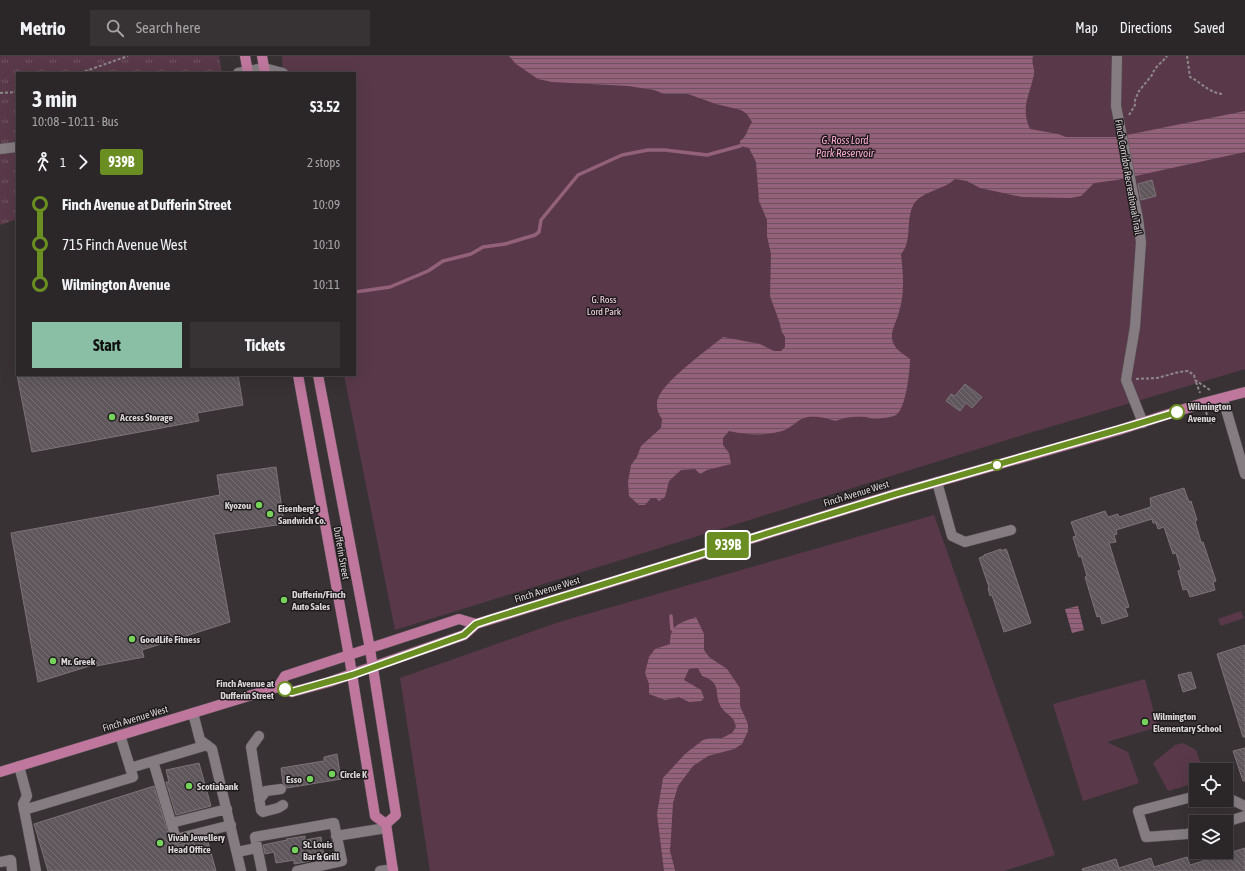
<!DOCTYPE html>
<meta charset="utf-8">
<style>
body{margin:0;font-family:"Asap Condensed",sans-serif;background:#373234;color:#f1f3f6;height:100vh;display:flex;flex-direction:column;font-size:15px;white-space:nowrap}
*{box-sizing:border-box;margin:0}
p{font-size:13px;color:#a6a5a8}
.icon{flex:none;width:22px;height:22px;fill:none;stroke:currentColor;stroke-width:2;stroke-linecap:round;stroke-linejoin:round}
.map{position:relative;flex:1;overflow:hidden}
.drawer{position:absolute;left:16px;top:16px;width:340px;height:304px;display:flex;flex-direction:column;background:#2b2628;border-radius:0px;box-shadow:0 4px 16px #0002,0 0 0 1px #474345}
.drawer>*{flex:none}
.badge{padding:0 8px;border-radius:3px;font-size:14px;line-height:26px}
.controls{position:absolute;left:1189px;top:707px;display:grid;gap:8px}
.controls a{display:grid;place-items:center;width:44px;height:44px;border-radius:0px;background:#2b2628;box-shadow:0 4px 16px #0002,0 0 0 1px #474345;font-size:20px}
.map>.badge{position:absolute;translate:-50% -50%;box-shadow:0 0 0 2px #fff}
.legs{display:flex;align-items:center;gap:6px;height:44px;padding:0 16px;font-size:13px}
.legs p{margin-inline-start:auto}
.headline{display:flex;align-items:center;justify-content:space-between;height:68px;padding:0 16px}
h1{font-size:22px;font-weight:700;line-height:30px}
.button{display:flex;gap:8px;margin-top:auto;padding:8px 16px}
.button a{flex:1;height:46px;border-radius:0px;background:#8abfa5;color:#111;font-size:16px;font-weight:700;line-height:46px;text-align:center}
.button a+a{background:#373234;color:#f1f3f6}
ul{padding:0 16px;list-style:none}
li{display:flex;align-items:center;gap:14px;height:40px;font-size:15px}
li i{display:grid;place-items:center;width:6px;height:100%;margin:0 5px;background:currentColor}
li i::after{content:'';width:10px;height:10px;margin:-5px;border:3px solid;border-radius:50%;background:#2b2628}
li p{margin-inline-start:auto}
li:first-child i{background:linear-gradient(#0000 50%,currentColor 0)}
li:last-child i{background:linear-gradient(currentColor 50%,#0000 0)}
header{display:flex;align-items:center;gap:24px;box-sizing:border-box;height:56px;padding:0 20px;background:#2b2628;border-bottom:1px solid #474345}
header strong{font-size:19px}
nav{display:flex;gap:22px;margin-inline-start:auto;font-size:14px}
.search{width:280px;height:36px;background:#373234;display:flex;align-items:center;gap:10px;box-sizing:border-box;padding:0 14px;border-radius:0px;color:#a6a5a8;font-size:15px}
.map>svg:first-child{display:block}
</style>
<header>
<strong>Metrio</strong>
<div class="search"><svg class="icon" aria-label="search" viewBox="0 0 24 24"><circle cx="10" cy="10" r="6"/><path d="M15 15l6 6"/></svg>Search here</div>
<nav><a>Map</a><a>Directions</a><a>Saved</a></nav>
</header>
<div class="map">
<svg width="1245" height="815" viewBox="0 0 1245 815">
<defs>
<pattern id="grass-tufts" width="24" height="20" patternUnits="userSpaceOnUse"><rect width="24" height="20" fill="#593949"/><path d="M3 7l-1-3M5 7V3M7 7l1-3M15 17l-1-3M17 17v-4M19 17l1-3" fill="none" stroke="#705562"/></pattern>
<pattern id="water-rules" width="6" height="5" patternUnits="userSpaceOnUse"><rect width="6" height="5" fill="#94617a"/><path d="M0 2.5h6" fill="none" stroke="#6f5260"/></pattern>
<pattern id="building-back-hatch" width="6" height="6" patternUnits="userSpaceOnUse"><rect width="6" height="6" fill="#5f575b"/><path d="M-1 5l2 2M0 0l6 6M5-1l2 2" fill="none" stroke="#756e72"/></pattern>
</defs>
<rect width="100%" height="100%" fill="#393235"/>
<path fill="url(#grass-tufts)" d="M0 0H219L222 17H17V163L0 169Z"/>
<path fill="#593949" d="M282 0H1245V313L1026 378 395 574 344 319H355V17H283Z
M934 459 1055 799 1004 815H430L400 622 559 566Z
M1241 555 1244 562 1221 570 1218 563Z
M1145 623 1158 671 1107 686 1128 696 1139 727 1083 745 1053 648Z
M1183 687 1196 694 1203 714H1196V727L1168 735 1153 707 1175 689Z"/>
<path fill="url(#water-rules)" d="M509 0H1033C1031 8 1035 12 1034 18 1030 39 1020 51 1030 73L1058 78 1066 81H1117L1245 55V96L1117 124 1094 127 1081 140 1070 142 1022 141 980 132 967 125 955 123C943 135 918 135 912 152 906 167 912 186 901 198 903 217 905 237 899 256 897 265 891 273 892 283 894 293 902 297 910 303 910 314 906 353 896 359 893 361 878 363 874 363 871 363 868 361 865 361 854 360 845 361 835 365 828 362 811 359 804 362 796 365 790 373 782 375 764 380 748 379 729 375L723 382V389L729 397 731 408 707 414 700 418 695 413 681 414 669 425 665 441 659 445 656 442H651L645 449H639L629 440 628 426 631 409 637 401 641 390 661 372 662 363C657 357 655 347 659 340 669 321 706 295 723 281L760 288 774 295H781L785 291V281L782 276 779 265 770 240 771 198 767 180V164L759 145 756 106 749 92 740 90V85C747 81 747 73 752 66L747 58 741 54 716 48 688 38H664L654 34 628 30 552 26 538 23 516 8Z
M1078 550 1084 574 1072 577 1065 553Z
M696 561 704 578V594L709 601 727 613 740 632V650L748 668V675L742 688 734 693 708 700 693 710 678 730 673 747 671 780 670 795 675 814V815H664L657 758 663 722 685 698 703 684 710 682H722L732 677 736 671C734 659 727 660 721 651 713 636 723 627 702 620L698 612 689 613 684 624 701 634 704 642 701 645 689 646 679 641 665 644 649 638V628L645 617 649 601 655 593 670 588C670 568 680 567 696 561Z"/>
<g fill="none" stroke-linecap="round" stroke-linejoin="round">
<path stroke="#94617a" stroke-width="3.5" d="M355 236 390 231 428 215 443 205 471 198 483 191 505 188 535 179 539 176 541 164 578 119 622 99 648 94H665L707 99 740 90
M671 560 672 573 675 575"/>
</g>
<path fill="url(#building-back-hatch)" stroke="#7c7377" d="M1152 124 1156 140 1141 144 1138 128Z
M17 319H238L243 349 197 357 199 365 32 396Z
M965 328 982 341 972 352 966 347 960 355 946 345 951 338 955 340Z
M276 411 284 468 214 478 230 566 142 594 144 601 96 610V608L38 626 11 477 220 439 217 419Z
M1184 432 1189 446 1191 445 1197 464 1195 465 1201 486H1203L1216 525 1213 526 1215 534 1190 541 1187 533 1183 534 1178 515 1181 514 1176 497 1173 498 1164 471 1158 473 1156 467H1153L1152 463 1116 474 1117 478 1114 479 1116 486 1109 487 1129 551 1125 552 1128 560 1102 568 1100 560 1097 561 1085 521 1087 520 1081 500 1079 501 1073 481 1076 480 1071 466 1105 455 1108 461 1118 458 1119 461 1151 451 1150 442Z
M1001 493V495L1006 493 1007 495 1031 567 1004 576 992 539 990 540 988 532 989 531 979 502 984 500V499Z
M1245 589V681H1243L1217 598Z
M1191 616 1196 632 1183 636 1178 619Z
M1245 692V725H1243L1233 695Z
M337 698 341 723 287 732 283 727 281 712 324 705V701Z
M199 707 211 750 176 759 166 726H169L166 714Z
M154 730 171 787 178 789 207 782 216 815H48L34 768Z
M305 780V784L321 781 324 800 311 802V805L294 808V804L276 807 274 796 265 798 263 789 287 784 286 783Z
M1245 792V815H1083L1082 813 1116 803 1119 812 1151 802 1154 811 1187 801 1190 809Z"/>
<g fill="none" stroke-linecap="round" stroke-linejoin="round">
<defs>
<path id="minor" d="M1117 0 1116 50 1138 163 1141 186 1135 271 1126 324 1143 367
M238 17 264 12 283 17
M0 93 17 91
M1223 343 1245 418
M937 426 952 480 965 486 1011 474
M193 657 200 684 212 693 241 815
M259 680 251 691 261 754 263 756 278 752 283 749
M153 705 176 783 231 769
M19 710 27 740 23 748 36 815
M130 712 207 689
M1196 740 1138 755 1146 781 1187 778 1196 775
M1226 741 1245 750
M259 744 266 735 281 733
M24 754 133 721 120 679
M1226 766 1245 760
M171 767 227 753
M336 780 386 772
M237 796 257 792
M0 806 11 804 12 815
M262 815 255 781 334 767 342 805 297 815
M380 815 393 813"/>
<path id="major" d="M245 0 248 17
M262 0 265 17
M298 319 349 600 375 760 386 768 393 815
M318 319 370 593 396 759 386 768
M278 631 285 620 459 563 476 568
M0 716 278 631 292 636 329 626 464 579 476 568 895 438 1119 374 1203 347 1245 336"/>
</defs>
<use href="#minor" stroke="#575154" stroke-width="11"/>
<use href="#major" stroke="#575154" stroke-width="11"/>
<path stroke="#8d878a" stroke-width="2" stroke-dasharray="3 2" stroke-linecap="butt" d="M1187 0 1190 21C1202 27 1208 36 1222 38
M80 17 128 0
M0 37 17 36
M1129 59 1135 49V44L1139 35 1152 19C1155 10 1162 7 1167 0
M1136 323 1157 322 1179 316 1188 315 1194 319 1195 324 1210 334
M1196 326 1200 337
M1206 356 1211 368"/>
<use href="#minor" stroke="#847c80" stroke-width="10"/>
<use href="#major" stroke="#bf779d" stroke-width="10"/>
</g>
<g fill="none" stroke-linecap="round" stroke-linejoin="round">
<defs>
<path id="line-1" d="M285 633 292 636 352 619 464 579 476 568 491 563 895 438 1131 370 1177 356"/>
</defs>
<use href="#line-1" stroke="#fff" stroke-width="9"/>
<use href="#line-1" stroke="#6b8e23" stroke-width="6"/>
</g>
<g fill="#fff" stroke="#6b8e23" stroke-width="2">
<circle cx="1177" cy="356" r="7"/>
<circle cx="997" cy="409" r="5"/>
<circle cx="285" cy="633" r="7"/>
</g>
<g fill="#75d25a" stroke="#1e1a1c" stroke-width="1.5">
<circle cx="112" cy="361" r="4"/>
<circle cx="259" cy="449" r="4"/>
<circle cx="270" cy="458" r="4"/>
<circle cx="284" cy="544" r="4"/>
<circle cx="132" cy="583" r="4"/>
<circle cx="53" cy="605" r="4"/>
<circle cx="1145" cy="666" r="4"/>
<circle cx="332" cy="718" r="4"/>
<circle cx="310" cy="723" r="4"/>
<circle cx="189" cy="730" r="4"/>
<circle cx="160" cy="787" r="4"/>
<circle cx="295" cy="794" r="4"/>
</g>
<g text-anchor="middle" stroke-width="3" stroke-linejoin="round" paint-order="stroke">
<g font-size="10" fill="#d8d4d6" stroke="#1e1a1c">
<text transform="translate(1129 121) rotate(80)" y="4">Finch Corridor Recreational Trail</text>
<text transform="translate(856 437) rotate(-17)" y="4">Finch Avenue West</text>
<text transform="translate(342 497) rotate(80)" y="4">Dufferin Street</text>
<text transform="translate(547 533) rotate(-17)" y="4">Finch Avenue West</text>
<text transform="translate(135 662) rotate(-17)" y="4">Finch Avenue West</text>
</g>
<g font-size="10" fill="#f8d7e6" stroke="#1e1a1c">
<text x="604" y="247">G. Ross<tspan x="604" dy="12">Lord Park</tspan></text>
</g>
<g font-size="10" font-weight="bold" fill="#d8d4d6" stroke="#1e1a1c" text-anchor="start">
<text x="1188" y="354">Wilmington<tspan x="1188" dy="12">Avenue</tspan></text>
<text x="274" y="631" text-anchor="end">Finch Avenue at<tspan x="274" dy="12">Dufferin Street</tspan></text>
</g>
<g font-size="10" font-weight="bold" fill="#d8d4d6" stroke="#1e1a1c" text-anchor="start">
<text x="120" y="365">Access Storage</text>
<text x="251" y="453" text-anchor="end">Kyozou</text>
<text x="278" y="456">Eisenberg’s<tspan x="278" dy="12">Sandwich Co.</tspan></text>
<text x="292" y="542">Dufferin/Finch<tspan x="292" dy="12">Auto Sales</tspan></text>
<text x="140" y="587">GoodLife Fitness</text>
<text x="61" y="609">Mr. Greek</text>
<text x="1153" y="664">Wilmington<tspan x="1153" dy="12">Elementary School</tspan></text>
<text x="340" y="722">Circle K</text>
<text x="302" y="727" text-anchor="end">Esso</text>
<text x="197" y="734">Scotiabank</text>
<text x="168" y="785">Vivah Jewellery<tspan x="168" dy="12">Head Office</tspan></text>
<text x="303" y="792">St. Louis<tspan x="303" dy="12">Bar &amp; Grill</tspan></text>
</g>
<g font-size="11" font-style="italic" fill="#f9aad0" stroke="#1e1a1c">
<text x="845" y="88">G. Ross Lord<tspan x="845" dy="13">Park Reservoir</tspan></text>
</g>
</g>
</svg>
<div class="controls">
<a><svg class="icon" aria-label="locate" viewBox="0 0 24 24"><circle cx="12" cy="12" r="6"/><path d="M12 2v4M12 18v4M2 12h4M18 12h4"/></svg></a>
<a><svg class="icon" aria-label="layers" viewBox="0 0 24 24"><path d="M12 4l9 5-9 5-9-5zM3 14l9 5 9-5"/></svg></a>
</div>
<b class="badge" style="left:728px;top:489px;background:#6b8e23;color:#fff">939B</b>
<section class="drawer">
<div class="headline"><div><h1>3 min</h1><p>10:08 – 10:11 · Bus</p></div><b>$3.52</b></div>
<div class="legs"><svg class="icon" aria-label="walk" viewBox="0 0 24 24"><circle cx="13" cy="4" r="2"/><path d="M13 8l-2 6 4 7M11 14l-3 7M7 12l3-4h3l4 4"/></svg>1<svg class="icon" aria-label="forward" viewBox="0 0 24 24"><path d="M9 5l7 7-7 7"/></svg><b class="badge" style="background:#6b8e23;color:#fff">939B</b><p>2 stops</p></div>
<ul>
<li><i style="color:#6b8e23"></i><b>Finch Avenue at Dufferin Street</b><p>10:09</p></li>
<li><i style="color:#6b8e23"></i><span>715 Finch Avenue West</span><p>10:10</p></li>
<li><i style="color:#6b8e23"></i><b>Wilmington Avenue</b><p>10:11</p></li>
</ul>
<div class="button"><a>Start</a><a>Tickets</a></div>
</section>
</div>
